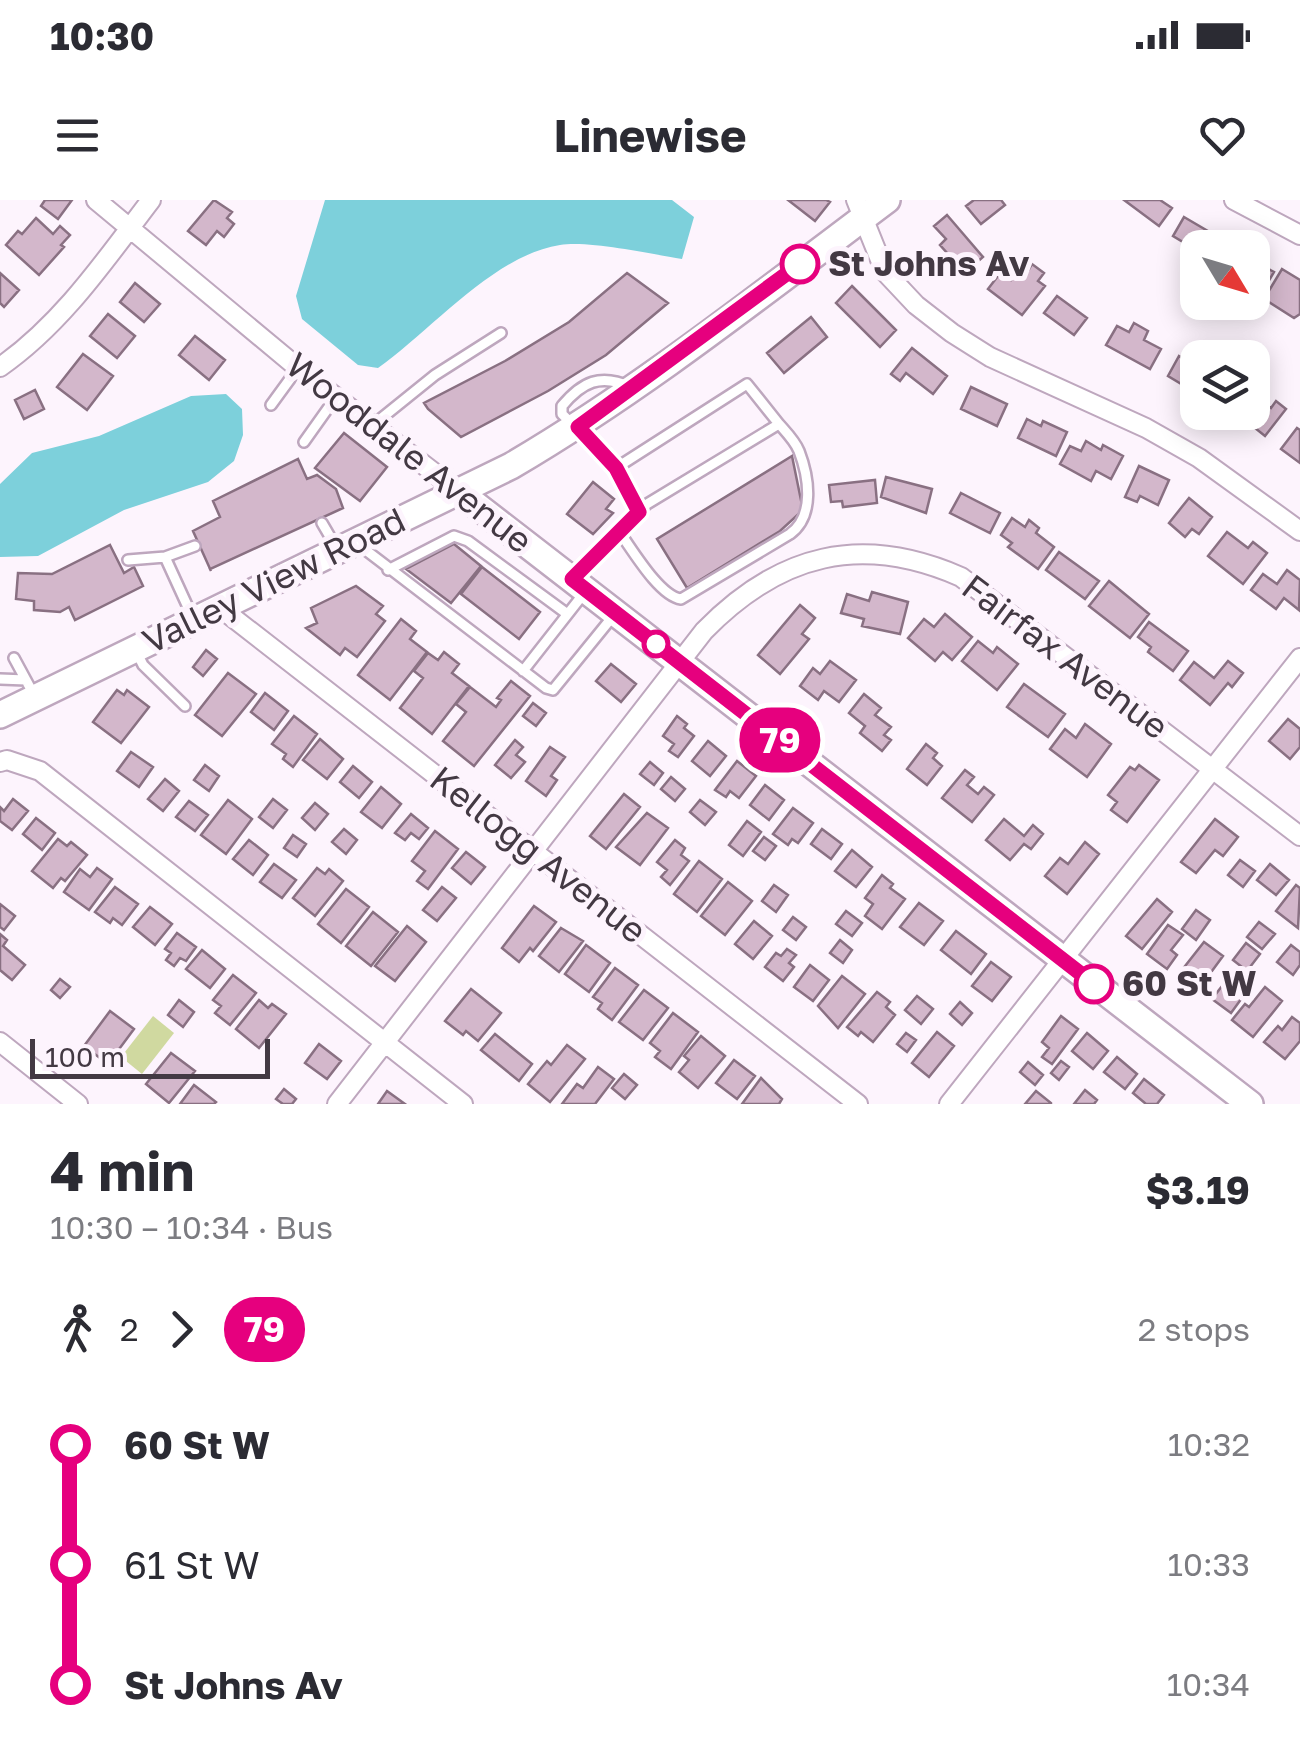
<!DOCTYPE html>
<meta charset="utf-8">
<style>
body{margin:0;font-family:"Golos Text",sans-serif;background:#f2f2f3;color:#2b2b33;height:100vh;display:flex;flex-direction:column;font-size:38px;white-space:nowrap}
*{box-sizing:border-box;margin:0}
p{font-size:32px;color:#7c7c81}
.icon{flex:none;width:55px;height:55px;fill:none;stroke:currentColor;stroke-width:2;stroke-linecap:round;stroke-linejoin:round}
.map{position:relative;height:904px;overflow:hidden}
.panel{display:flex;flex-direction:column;background:#fff;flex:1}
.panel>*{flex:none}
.badge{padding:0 20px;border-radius:32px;font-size:35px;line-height:65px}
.needle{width:65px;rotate:128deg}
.fabs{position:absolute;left:1180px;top:30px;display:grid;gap:20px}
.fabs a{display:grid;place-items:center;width:90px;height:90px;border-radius:20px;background:#fff;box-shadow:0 5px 25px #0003;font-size:50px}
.scale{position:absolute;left:30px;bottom:25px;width:240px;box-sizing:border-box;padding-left:10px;border:5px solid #433943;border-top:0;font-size:28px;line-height:35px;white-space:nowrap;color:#433943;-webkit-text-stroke:8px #fdf4fd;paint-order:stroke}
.map>.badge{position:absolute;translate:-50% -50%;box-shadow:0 0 0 5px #fff}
.legs{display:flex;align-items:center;gap:15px;height:110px;padding:0 50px;font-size:32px}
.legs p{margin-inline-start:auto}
.summary{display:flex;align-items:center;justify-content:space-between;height:170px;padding:0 50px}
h1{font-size:55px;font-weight:700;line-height:75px}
ul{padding:0 50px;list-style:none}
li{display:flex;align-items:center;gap:35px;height:120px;font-size:38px}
li i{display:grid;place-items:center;width:15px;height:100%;margin:0 12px;background:currentColor}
li i::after{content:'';width:25px;height:25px;margin:-12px;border:8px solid;border-radius:50%;background:#fff}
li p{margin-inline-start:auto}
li:first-child i{background:linear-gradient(#0000 50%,currentColor 0)}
li:last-child i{background:linear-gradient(currentColor 50%,#0000 0)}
.status{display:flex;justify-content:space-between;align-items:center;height:70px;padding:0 50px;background:#fff;direction:ltr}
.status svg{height:28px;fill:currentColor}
header{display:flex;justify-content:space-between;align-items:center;height:130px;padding:0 50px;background:#fff;font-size:45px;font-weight:700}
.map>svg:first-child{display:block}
</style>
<div class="status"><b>10:30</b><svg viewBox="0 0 49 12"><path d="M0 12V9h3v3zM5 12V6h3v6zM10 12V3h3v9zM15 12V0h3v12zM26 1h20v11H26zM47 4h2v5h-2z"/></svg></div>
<header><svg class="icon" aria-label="menu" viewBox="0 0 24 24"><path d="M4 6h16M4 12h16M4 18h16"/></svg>Linewise<svg class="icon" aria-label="heart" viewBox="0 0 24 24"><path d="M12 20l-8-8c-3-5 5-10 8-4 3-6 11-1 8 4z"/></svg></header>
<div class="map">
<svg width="1300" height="904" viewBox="0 0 1300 904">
<rect width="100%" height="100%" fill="#fdf4fd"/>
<path fill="#d0d9a0" d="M153 816 174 833 142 874 121 857Z"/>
<path fill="#7dd0db" d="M325 0H672L694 17 682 59C651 54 588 40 560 45 494 55 432 130 378 168L358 165 302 119 296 96Z
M226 194 242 209 243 235 234 261 208 282 124 310 38 356 0 357V284L32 253 99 236 191 196Z"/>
<path fill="#d3b7cb" stroke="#897082" stroke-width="2.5" d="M45 0H72L58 19 41 6Z
M214 0 232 12 227 18 234 24 224 37 217 31 206 45 188 31Z
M788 0H826L830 2 815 21Z
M974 0H1001L1005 5 981 24 966 6Z
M1124 0H1160L1172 8 1159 26Z
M947 15 983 57 965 73 940 45 946 39 934 26Z
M1184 17 1218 37 1212 48H1198V51L1173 36Z
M36 18 53 34 60 26 70 35 61 45 64 47 39 75 6 45 18 31 22 34Z
M1252 60 1274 72 1261 94 1252 89Z
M1023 64 1029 69 1032 64 1044 73 1038 81 1045 86 1022 115 988 89 1001 72 1011 80Z
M1282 69 1300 80V114L1294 118 1264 99Z
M0 73 19 90 4 107 0 103Z
M627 73 668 103 606 155 548 191 461 237 428 209 424 203 505 161 569 122Z
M135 83 160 104 144 122 120 102Z
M852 86 896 130 880 147 836 103Z
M1057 96 1087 118 1074 135 1044 113Z
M108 114 135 136 117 158 90 136Z
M811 117 827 137 784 173 767 153Z
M1134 123 1148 131 1144 140 1161 149 1150 169 1106 145 1117 126 1129 132Z
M195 136 225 160 209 180 179 155Z
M912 148 947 176 933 194 906 173 900 181 891 174Z
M83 154 113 176 87 210 57 187Z
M1179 156 1198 167V194L1168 176Z
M971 187 1007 204 997 226 961 209Z
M35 190 44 209 24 219 15 200Z
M1252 194 1271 208 1276 201 1286 209 1265 236 1235 212H1252Z
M1027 219 1041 226 1043 221 1067 232 1056 256 1018 238Z
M1297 228 1300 230V263L1281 249Z
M344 233 387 267 360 301 315 268Z
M1086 241 1101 250 1103 245 1123 256 1111 279 1096 271 1091 281 1060 264 1070 246 1081 251Z
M792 256 803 310 780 331 687 388 657 339Z
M298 259 307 279 317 275 336 289 343 308 210 369 211 371 193 331 220 317 213 301Z
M1139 266 1169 280 1158 305 1140 296 1137 302 1125 297Z
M886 277 932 289 926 313 881 297Z
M875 280 877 303 843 307 842 301 831 302 829 285Z
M593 282 614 299 606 309 613 313 593 334 567 314Z
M961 293 1000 313 990 333 950 313Z
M1189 298 1212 317 1199 334 1192 329 1185 337 1169 323Z
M1012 318 1025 327 1029 320 1039 328 1036 333 1054 347 1038 369 1008 347 1012 343 1001 335Z
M1227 332 1248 348 1253 342 1267 353 1243 384 1208 356Z
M454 344 481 366 451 403 406 369Z
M110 345 124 373 134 367 143 386 75 420 69 407 60 412 34 410V401L16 399 18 373 52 374Z
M1059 352 1099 381 1085 399 1046 370Z
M482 367 540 412 519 439 461 394Z
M1287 370 1300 380 1299 410 1284 398 1276 409 1251 390 1263 374 1277 384Z
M1109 381 1149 414 1130 438 1089 406Z
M356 386 383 406 376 414 385 421 357 457 345 448 340 455 306 428 317 423 311 408Z
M872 392 908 402 900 434 862 426 864 419 841 413 847 394 869 401Z
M800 405 815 418 802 434 809 439 780 474 758 455Z
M945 414 972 437 952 460 943 452 935 461 908 438 924 419 934 427Z
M401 419 416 431 410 439 427 452 390 500 358 475Z
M1149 422 1188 451 1173 471 1148 452 1151 447 1138 437Z
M978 441 993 453 997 447 1018 464 997 490 962 461Z
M206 450 217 459 203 476 193 467Z
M444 452 459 464 452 473 469 486 432 534 400 508 423 478 414 471 428 453 438 460Z
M830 461 856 480 839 502 824 491 818 500 800 486 813 468 820 474Z
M1228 461 1243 473 1232 487 1228 483 1210 505 1180 480 1194 462 1214 478Z
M611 464 636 484 621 502 596 481Z
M228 473 256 494 222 536 195 515Z
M511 481 530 496 474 566 443 541 466 512 456 504 470 487 496 507 501 500 497 498Z
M1024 484 1065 514 1048 537 1007 507Z
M117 490 124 495 127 490 149 507 121 543 93 522Z
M265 493 288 511 274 530 251 512Z
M864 494 881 508 875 515 891 527 884 535 891 540 882 551 860 533 865 526 849 513Z
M533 503 546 513 536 526 523 516Z
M294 516 317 534 293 567 283 559 286 554 272 544Z
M677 516 687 524 684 528 694 536 678 557 669 551 674 544 663 536Z
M1288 519 1300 529V547L1290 559 1269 541Z
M1085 524 1111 544 1087 577 1050 549 1065 529 1076 538Z
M320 539 343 559 327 579 303 560Z
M515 540 523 547 516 555 525 562 511 578 495 565Z
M708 541 726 556 710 576 692 561Z
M926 544 937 553 933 558 942 566 927 585 907 569Z
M550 547 565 557 551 576 557 580 546 596 526 581Z
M131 552 153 567 139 587 117 571Z
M737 561 756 576 739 598 730 591 726 597 715 590Z
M650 562 663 573 654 585 640 574Z
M205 565 219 576 209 591 194 580Z
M1139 565 1159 580 1127 622 1111 610 1117 602 1108 595 1130 567 1135 570Z
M353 566 372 582 359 598 340 582Z
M965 570 974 577 967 585 978 594 984 587 994 595 972 622 942 598Z
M671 577 685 589 675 601 661 589Z
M165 579 179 591 163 611 148 599Z
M765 585 784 600 769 620 750 605Z
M381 587 401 604 382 628 361 612Z
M624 594 640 607 606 649 590 636Z
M13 599 28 611 12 630 0 621V607L4 611Z
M273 599 287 610 273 628 259 617Z
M228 600 252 619 226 654 201 635Z
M700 600 716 612 705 625 690 612Z
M189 601 208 615 195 631 176 617Z
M315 603 328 614 315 630 302 618Z
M793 608 813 623 798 643 792 639 788 645 773 634Z
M647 613 668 628 640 665 616 647Z
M411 614 428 628 419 639 411 633 405 640 395 633Z
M36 618 55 633 42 650 23 634Z
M1004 619 1024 636 1033 625 1043 634 1031 649 1024 644 1010 660 986 640Z
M1215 619 1238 637 1223 656 1215 650 1196 673 1181 662Z
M747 621 761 632 743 656 729 645Z
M344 629 357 640 346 654 332 642Z
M822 629 842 644 831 659 811 644Z
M435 631 458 649 428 689 417 681 425 671 412 661Z
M293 635 306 644 297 657 284 648Z
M764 637 776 646 765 660 753 651Z
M58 639 67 646 71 642 87 655 65 681 61 678 53 688 32 671Z
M249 640 268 655 253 675 233 659Z
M675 640 685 648 681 655 689 661 670 685 661 677 667 670 657 662Z
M1085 642 1099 654 1067 694 1045 676 1060 658 1068 664Z
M852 650 872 667 856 687 835 671Z
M466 652 485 667 471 684 452 668Z
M1240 660 1255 671 1243 687 1228 675Z
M699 661 722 679 697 712 674 694Z
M274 664 296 680 282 698 260 682Z
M1270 664 1289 680 1276 695 1257 680Z
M97 668 112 679 89 710 64 692 80 669 90 677Z
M317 668 325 674 329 669 343 681 315 716 293 698Z
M882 675 893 684 890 688 905 699 882 729 865 716 873 704 865 698Z
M728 682 752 701 725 735 701 716Z
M774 685 788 695 776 712 762 701Z
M1296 685 1300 688 1298 728 1276 711Z
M115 687 138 704 122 725 113 718 110 723 95 712Z
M442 687 456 698 437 721 423 710Z
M346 689 369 707 341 743 318 724Z
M1157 699 1172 712 1142 749 1126 736Z
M919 703 943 721 924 745 900 727Z
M0 704 15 716 4 730 0 727Z
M534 706 556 722 533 751 530 748 519 762 502 748Z
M150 707 172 724 155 745 133 727Z
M1196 710 1210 720 1196 740 1182 729Z
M846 711 862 723 852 736 836 724Z
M373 712 398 732 371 766 346 746Z
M793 717 806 727 796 740 783 730Z
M754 721 772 736 753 759 735 744Z
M1259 722 1275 734 1262 749 1247 737Z
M1168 725 1183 735 1171 750 1177 755 1167 769 1147 754Z
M407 726 426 742 395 781 375 766Z
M561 728 583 741 559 772 539 756Z
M956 731 986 754 971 774 941 750Z
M177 733 196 747 186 761 180 758 174 766 166 760 171 753 165 749Z
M0 734 7 740 3 746 25 765 12 780 0 770Z
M840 740 852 750 843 763 830 753Z
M1204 742 1223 756 1198 790 1178 775Z
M1246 743 1260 754 1247 771 1233 760Z
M586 745 610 763 589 792 565 774Z
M1291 745 1300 752V765L1293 775 1277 762Z
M787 749 796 755 789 763 794 767 783 781 765 767 776 753 781 756Z
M202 750 225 769 210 788 186 769Z
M991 762 1011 777 992 801 972 786Z
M810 765 829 780 813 801 794 787Z
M615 768 638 785 612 820 598 809 602 803 593 797Z
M233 775 256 793 230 825 215 813 221 806 213 800Z
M842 776 865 794 838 828 818 806Z
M1229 777 1247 791 1231 813 1212 799Z
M60 779 70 787 60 798 51 790Z
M1265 787 1282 801 1253 837 1232 820 1245 804 1249 807Z
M471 789 501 813 478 841 466 831 463 835 445 821Z
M644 790 668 808 643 840 619 822Z
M877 792 890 802 886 807 895 815 873 842 861 832 858 836 847 827Z
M917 796 933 809 921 824 905 810Z
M179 800 194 812 183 827 168 815Z
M259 800 268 808 272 804 286 814 259 848 236 829Z
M960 802 972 813 962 825 950 814Z
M110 811 134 829 108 864 84 846Z
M673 813 698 832 671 869 655 857 660 851 650 843Z
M1061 816 1078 829 1052 864 1042 857 1049 848 1042 842Z
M1292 817 1300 823V841L1285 859 1264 842 1278 826 1282 830Z
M937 832 954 846 929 877 912 863Z
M906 833 916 840 907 852 897 844Z
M1087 833 1108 851 1093 869 1072 851Z
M495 834 532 864 519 881 481 850Z
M701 836 725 856 698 888 679 872 689 860 684 856Z
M319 844 341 861 327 879 305 863Z
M567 845 585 859 550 902 528 884 547 861 551 865Z
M171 853 195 871 169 903 146 884Z
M1117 857 1137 874 1125 889 1104 872Z
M734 860 755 876 737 899 716 883Z
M1061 861 1069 867 1059 880 1051 873Z
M1028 862 1043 875 1035 885 1020 872Z
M598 867 614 879 595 904H562L577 884 583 888Z
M624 874 637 885 625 899 612 888Z
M761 878 782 899 779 904H742Z
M1144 879 1164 895 1157 904H1146L1133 893Z
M194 885 216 902 214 904H180Z
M284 889 296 899 292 904H283L276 899Z
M1085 890 1097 900 1094 904H1074Z
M387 891 405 904H378Z
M1036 891 1051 903V904H1025Z"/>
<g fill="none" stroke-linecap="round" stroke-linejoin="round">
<defs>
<path id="lane" d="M271 205 298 168
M373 225 435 175 501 133
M304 242 336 197
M616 268 639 312
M322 323 336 347
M618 330C632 349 659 396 681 399L790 334C815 316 809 277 799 251 795 241 786 232 779 224
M359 345 546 488 553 490 614 415
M165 357 192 416
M128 360 165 357 195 346
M388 370 454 336 468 341 566 413
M574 377 605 342 647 304 779 224 747 184 616 268 562 214V206C582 182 600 173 631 187
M136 451 143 465 185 506
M14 458 34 495
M523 471 585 392
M0 479 26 480"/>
<path id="street" d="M96 0 298 168 459 292
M856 0 885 72 916 105 952 133 990 157 1146 228 1199 258 1300 331
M1234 0 1300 35
M0 167C62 124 106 59 151 0
M218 406 858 904
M0 562 7 560 40 571 463 904
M0 842 78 904
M337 904 704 431C779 354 861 333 961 377L1300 636
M949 904 1300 458"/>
<path id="secondary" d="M459 292 1250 904
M0 515 511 266C644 188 764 92 887 0"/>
</defs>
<use href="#lane" stroke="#bea7be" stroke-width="14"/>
<use href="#street" stroke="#bea7be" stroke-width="22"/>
<use href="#secondary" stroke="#bea7be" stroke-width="30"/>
<use href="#lane" stroke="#fff" stroke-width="9"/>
<use href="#street" stroke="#fff" stroke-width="18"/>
<use href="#secondary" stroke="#fff" stroke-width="25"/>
</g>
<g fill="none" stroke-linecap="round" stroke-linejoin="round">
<defs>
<path id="line-1" d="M800 64 578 227 616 268 639 312 572 379 1094 784"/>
</defs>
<use href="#line-1" stroke="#fff" stroke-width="22"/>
<use href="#line-1" stroke="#e6007e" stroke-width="15"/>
</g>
<g fill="#fff" stroke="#e6007e" stroke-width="5">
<circle cx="800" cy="64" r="18"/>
<circle cx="656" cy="444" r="12"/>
<circle cx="1094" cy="784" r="18"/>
</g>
<g text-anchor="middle" stroke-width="10" stroke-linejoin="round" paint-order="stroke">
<g font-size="35" font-weight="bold" fill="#433943" stroke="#fdf4fd" text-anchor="start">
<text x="828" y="76">St Johns Av</text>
<text x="1122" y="796">60 St W</text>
</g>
<g font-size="35" fill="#433943" stroke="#fdf4fd">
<text transform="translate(409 253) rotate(38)" y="12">Wooddale Avenue</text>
<text transform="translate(274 381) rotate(-26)" y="12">Valley View Road</text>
<text transform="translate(1065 457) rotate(37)" y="12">Fairfax Avenue</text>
<text transform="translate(538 655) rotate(38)" y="12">Kellogg Avenue</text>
</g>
</g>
</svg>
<div class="fabs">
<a><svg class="needle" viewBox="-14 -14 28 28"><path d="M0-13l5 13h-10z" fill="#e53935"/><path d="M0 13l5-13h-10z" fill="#7c7c81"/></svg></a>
<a><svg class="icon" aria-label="layers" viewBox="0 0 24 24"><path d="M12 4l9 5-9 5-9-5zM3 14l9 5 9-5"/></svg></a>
</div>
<div class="scale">100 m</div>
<b class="badge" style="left:780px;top:540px;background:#e6007e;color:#fff">79</b>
</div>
<section class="panel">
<div class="summary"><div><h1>4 min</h1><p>10:30 – 10:34 · Bus</p></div><b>$3.19</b></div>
<div class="legs"><svg class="icon" aria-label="walk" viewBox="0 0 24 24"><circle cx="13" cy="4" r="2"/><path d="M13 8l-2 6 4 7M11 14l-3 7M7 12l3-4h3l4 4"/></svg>2<svg class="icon" aria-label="forward" viewBox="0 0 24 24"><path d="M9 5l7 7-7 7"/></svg><b class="badge" style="background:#e6007e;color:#fff">79</b><p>2 stops</p></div>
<ul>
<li><i style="color:#e6007e"></i><b>60 St W</b><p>10:32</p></li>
<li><i style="color:#e6007e"></i><span>61 St W</span><p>10:33</p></li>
<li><i style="color:#e6007e"></i><b>St Johns Av</b><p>10:34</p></li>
</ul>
</section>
